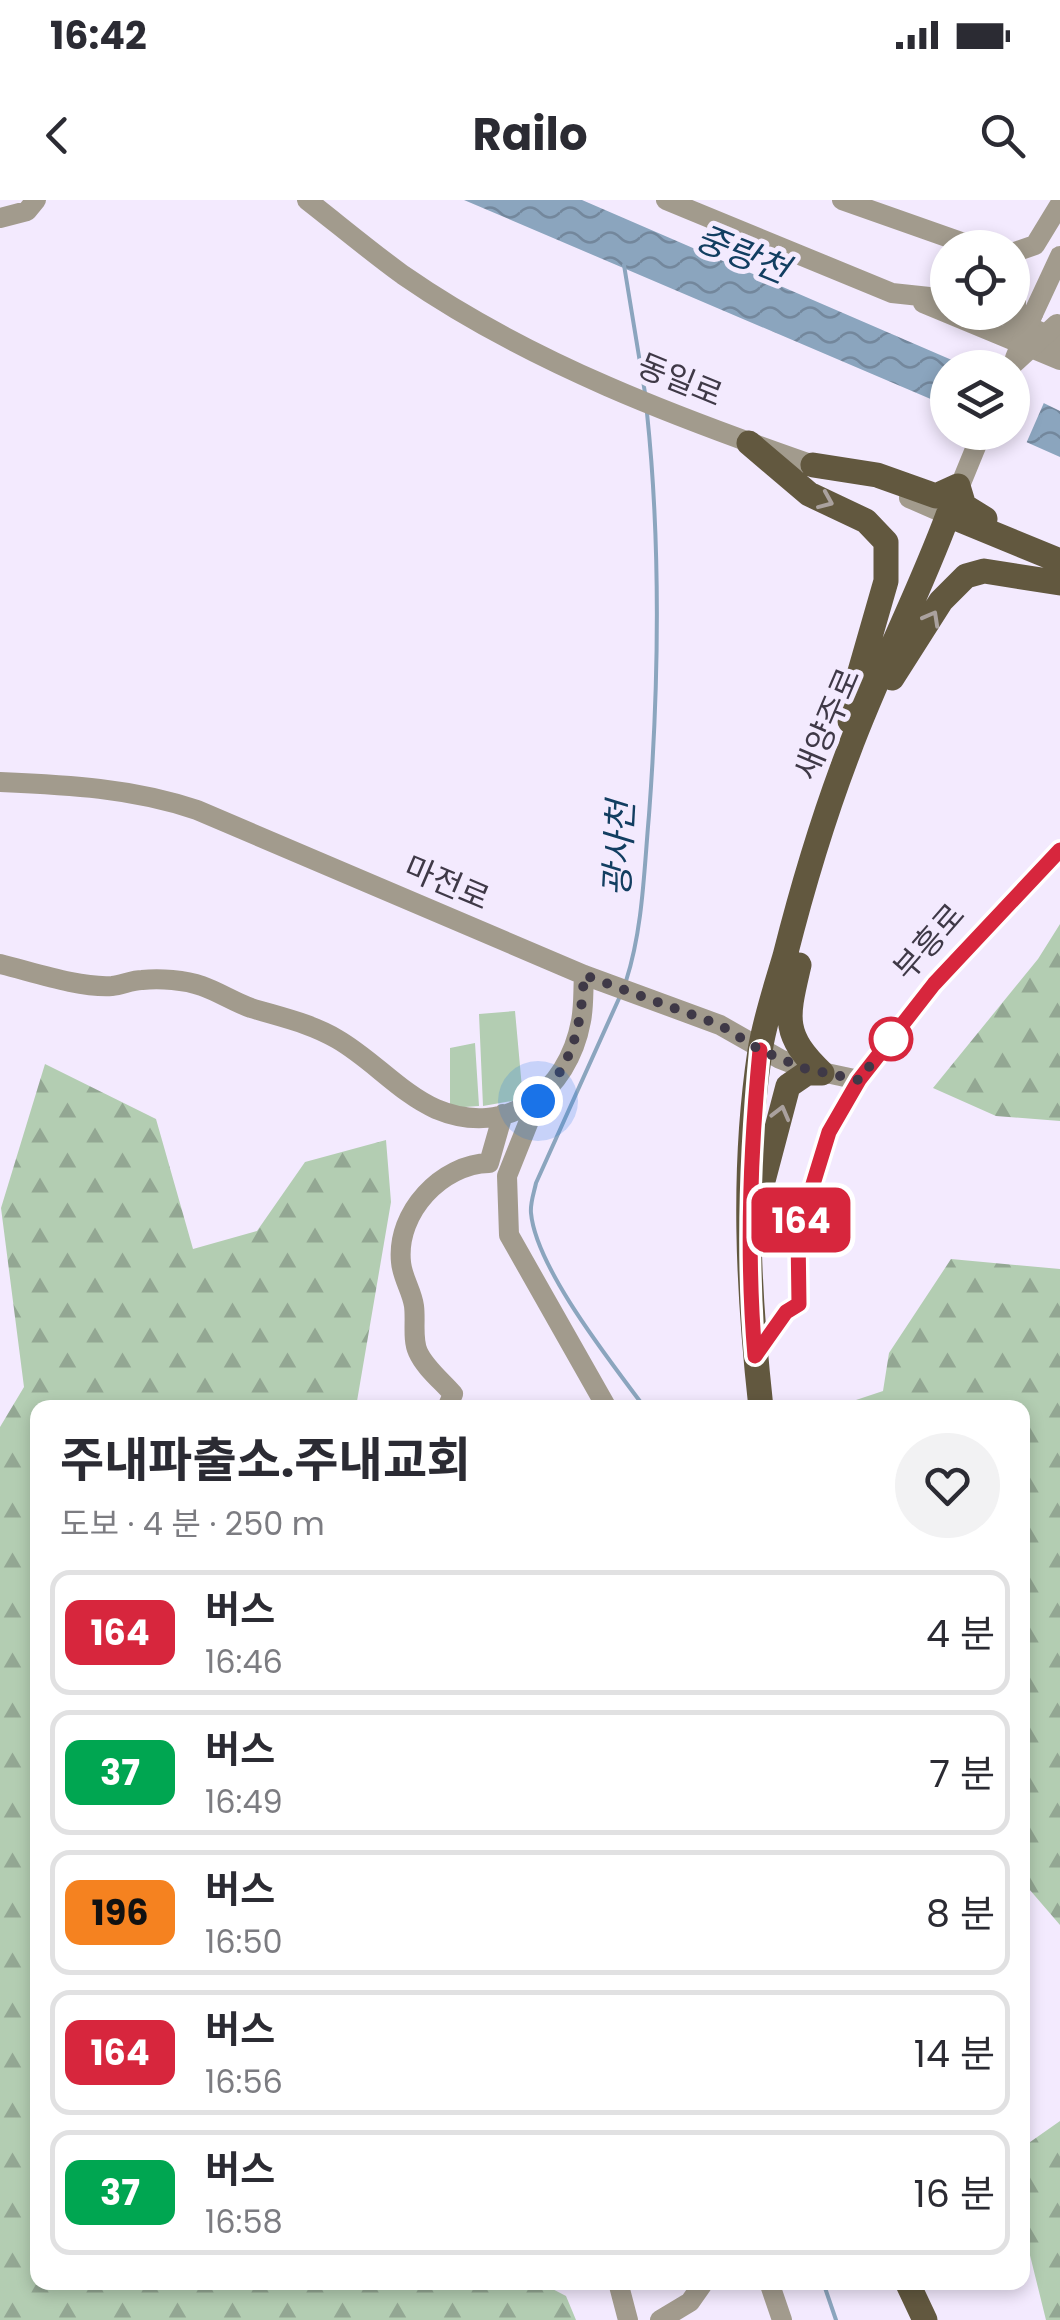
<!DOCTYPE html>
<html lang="ko">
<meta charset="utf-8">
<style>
body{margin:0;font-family:Poppins,"Noto Sans KR",sans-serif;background:#f2f2f3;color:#2b2b33;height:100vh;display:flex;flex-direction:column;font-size:38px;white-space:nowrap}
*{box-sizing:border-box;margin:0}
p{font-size:32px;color:#7c7c81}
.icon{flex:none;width:55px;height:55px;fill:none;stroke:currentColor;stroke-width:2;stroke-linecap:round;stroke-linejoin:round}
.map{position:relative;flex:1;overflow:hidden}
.side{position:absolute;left:30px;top:1200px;width:1000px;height:890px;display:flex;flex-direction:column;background:#fff;border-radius:20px;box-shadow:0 5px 15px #0003}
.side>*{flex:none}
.badge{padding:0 20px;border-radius:15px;font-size:35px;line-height:65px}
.controls{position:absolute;left:930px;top:30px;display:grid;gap:20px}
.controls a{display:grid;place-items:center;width:100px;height:100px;border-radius:50%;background:#fff;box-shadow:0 5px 15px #0003;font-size:50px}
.you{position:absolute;width:50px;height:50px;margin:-25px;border:8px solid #fff;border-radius:50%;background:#1a73e8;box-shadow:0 0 0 15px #1a73e833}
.map>.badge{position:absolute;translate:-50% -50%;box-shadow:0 0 0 5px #fff}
.round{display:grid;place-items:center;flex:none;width:105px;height:105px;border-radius:52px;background:#f2f2f3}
.head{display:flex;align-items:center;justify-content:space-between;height:170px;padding:0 30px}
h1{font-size:48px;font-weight:700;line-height:75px}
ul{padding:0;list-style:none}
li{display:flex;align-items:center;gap:30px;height:125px;margin:0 20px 15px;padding:0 10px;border:5px solid #e1e1e2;border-radius:20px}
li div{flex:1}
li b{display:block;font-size:38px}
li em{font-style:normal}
li .badge{min-width:110px;font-weight:700;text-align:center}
.status{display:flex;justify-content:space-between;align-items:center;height:70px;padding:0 50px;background:#fff;direction:ltr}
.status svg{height:28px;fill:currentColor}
header{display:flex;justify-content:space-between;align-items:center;height:130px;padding:0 30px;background:#fff;font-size:45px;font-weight:700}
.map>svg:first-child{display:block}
</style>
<div class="status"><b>16:42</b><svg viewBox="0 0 49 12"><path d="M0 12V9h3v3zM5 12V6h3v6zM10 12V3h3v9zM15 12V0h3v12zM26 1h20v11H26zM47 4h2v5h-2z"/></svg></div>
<header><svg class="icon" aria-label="back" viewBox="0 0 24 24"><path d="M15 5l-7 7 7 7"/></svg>Railo<svg class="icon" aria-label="search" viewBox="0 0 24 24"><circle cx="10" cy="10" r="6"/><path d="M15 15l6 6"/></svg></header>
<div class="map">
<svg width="1060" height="2120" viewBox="0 0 1060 2120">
<defs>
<pattern id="forest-firs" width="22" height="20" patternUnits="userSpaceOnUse" patternTransform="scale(2.5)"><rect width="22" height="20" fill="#b3cdb2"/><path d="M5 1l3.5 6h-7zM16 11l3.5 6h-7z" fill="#93a793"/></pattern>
<pattern id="water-waves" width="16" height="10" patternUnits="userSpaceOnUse" patternTransform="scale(2.5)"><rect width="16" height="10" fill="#8ba5be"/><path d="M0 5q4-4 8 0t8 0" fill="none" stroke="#73879c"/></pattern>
</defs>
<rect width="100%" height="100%" fill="#f3eafe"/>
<path fill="url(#forest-firs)" d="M1060 724V921L996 916 933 888 1038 759Z
M45 864 156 919 193 1049 257 1031 305 962 386 940 391 1002 356 1207 38 1208V2082L541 2083 566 2096 576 2120H0V1227L24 1187 1 1008Z
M951 1059 1060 1069V1725L1023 1682 1022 1208 835 1207 883 1191 889 1153Z
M1060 1921V2120H1046L1023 2027V1947Z"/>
<path fill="#b3cdb2" d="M515 811 523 899 483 906 479 814Z
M475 843 479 906 450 908V848Z"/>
<path fill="url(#water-waves)" d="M464 0H582L968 167 948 168 947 206Z
M1013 188 1060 211V257L1006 233 1012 232Z"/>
<path fill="#f3eafe" d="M1012 183 1046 198 1025 246 1001 233 1012 232Z"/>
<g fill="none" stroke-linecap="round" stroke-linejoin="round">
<path stroke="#8ba5be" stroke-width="4" d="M624 65 645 193
M626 781C643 728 644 670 649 615 659 481 661 347 647 213
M621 794 536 983C534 993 530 1003 531 1013 536 1068 611 1162 645 1208
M823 2082 836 2120"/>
<path stroke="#a29b8d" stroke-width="20" d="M307 0C339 25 370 51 403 75 530 163 680 219 825 269
M666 0 892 93 948 99
M842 0 978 48
M0 18 27 11 36 0
M1012 53 1035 45 1060 4
M1012 68 1016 83V110
M923 103 1060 160
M998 112 1060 141
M1033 114 1060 56
M909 298 948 315 982 232
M0 582C68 585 132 588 197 610L584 775 720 825 780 859 803 868 859 880
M0 764C33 772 79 788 112 786 122 785 132 780 142 780 160 778 185 780 202 786 219 792 234 802 251 808 280 817 310 823 337 839 372 859 400 893 436 909 507 939 568 892 581 821 584 806 583 790 584 775
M537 901 507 976 509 1035 607 1208
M755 1156 786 1112 799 1104 798 1033 829 932 859 880 934 784 1060 650
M447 1208 453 1194C443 1182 425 1168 418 1152 412 1139 416 1121 414 1106 412 1091 402 1077 401 1062 396 1012 442 964 489 963L503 914
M618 2082 628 2120
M769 2082 782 2120
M660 2120 690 2102 704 2082"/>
<path stroke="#62583f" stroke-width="25" d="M749 243 809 294 866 321 886 342V381L859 475 850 521
M813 265 877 275 936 296 958 286 964 306 985 319
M892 478 941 401 966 376 984 371 1060 383
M799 765C787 817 781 834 822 873
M760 992 788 886 807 873H822
M761 1208C748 1090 742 969 760 851 765 819 776 787 785 756 803 685 822 621 848 553 878 472 918 396 948 315L1060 361
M907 2082 925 2120"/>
<path stroke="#a29b8d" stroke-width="20" d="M1015 158 1033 114
M1011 166 1057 124"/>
</g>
<defs><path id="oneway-chevron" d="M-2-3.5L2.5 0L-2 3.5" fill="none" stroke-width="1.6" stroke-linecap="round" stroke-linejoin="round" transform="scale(2.5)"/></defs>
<g stroke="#aaa19e">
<use href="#oneway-chevron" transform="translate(826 301) rotate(23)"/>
<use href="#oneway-chevron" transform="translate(932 418) rotate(-61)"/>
<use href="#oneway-chevron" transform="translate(781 913) rotate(-75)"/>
</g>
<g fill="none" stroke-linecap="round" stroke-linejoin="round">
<defs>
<path id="line" d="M760 850C750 953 746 1053 755 1156L786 1112 799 1104 798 1033 829 932 859 880 934 784 1060 650"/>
</defs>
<use href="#line" stroke="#fff" stroke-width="22"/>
<use href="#line" stroke="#d7263d" stroke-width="15"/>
<path stroke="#3f3947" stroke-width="10" stroke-dasharray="0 18" d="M538 901C574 861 581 827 584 775L720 825 760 850 803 868 859 880 896 832 891 839"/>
</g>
<circle fill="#fff" stroke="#d7263d" stroke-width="5" cx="891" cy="839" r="20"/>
<g text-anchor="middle" stroke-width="10" stroke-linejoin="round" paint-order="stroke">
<g font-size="32" fill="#3f3947" stroke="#f3eafe">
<text transform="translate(680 180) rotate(22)" y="11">동일로</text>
<text transform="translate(827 524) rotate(-67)" y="11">새양주로</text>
<text transform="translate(447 683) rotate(23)" y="11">마전로</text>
<text transform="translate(929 742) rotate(-49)" y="11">부흥로</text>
</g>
<g font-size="35" font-style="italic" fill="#123e61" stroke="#f3eafe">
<text transform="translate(742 54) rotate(22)" y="12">중랑천</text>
<text transform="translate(619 649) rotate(-87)" y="12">광사천</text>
</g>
</g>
</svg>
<div class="controls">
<a><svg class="icon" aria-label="locate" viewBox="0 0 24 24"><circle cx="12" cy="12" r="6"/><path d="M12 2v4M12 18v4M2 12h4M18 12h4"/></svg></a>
<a><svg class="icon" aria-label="layers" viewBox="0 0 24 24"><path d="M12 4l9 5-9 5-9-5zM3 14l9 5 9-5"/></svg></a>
</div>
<div class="you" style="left:538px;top:901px"></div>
<b class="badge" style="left:801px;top:1020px;background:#d7263d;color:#fff">164</b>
<section class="side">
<div class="head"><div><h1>주내파출소.주내교회</h1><p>도보 · 4 분 · 250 m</p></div><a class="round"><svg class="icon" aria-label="heart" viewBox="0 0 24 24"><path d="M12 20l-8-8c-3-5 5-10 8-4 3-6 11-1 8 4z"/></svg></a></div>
<ul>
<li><span class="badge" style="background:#d7263d;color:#fff">164</span><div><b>버스</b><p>16:46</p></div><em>4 분</em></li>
<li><span class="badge" style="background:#00a651;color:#fff">37</span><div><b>버스</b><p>16:49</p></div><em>7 분</em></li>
<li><span class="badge" style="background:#f58220;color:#111">196</span><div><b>버스</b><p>16:50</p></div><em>8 분</em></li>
<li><span class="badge" style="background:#d7263d;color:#fff">164</span><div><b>버스</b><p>16:56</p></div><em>14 분</em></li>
<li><span class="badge" style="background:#00a651;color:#fff">37</span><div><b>버스</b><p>16:58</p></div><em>16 분</em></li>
</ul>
</section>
</div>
